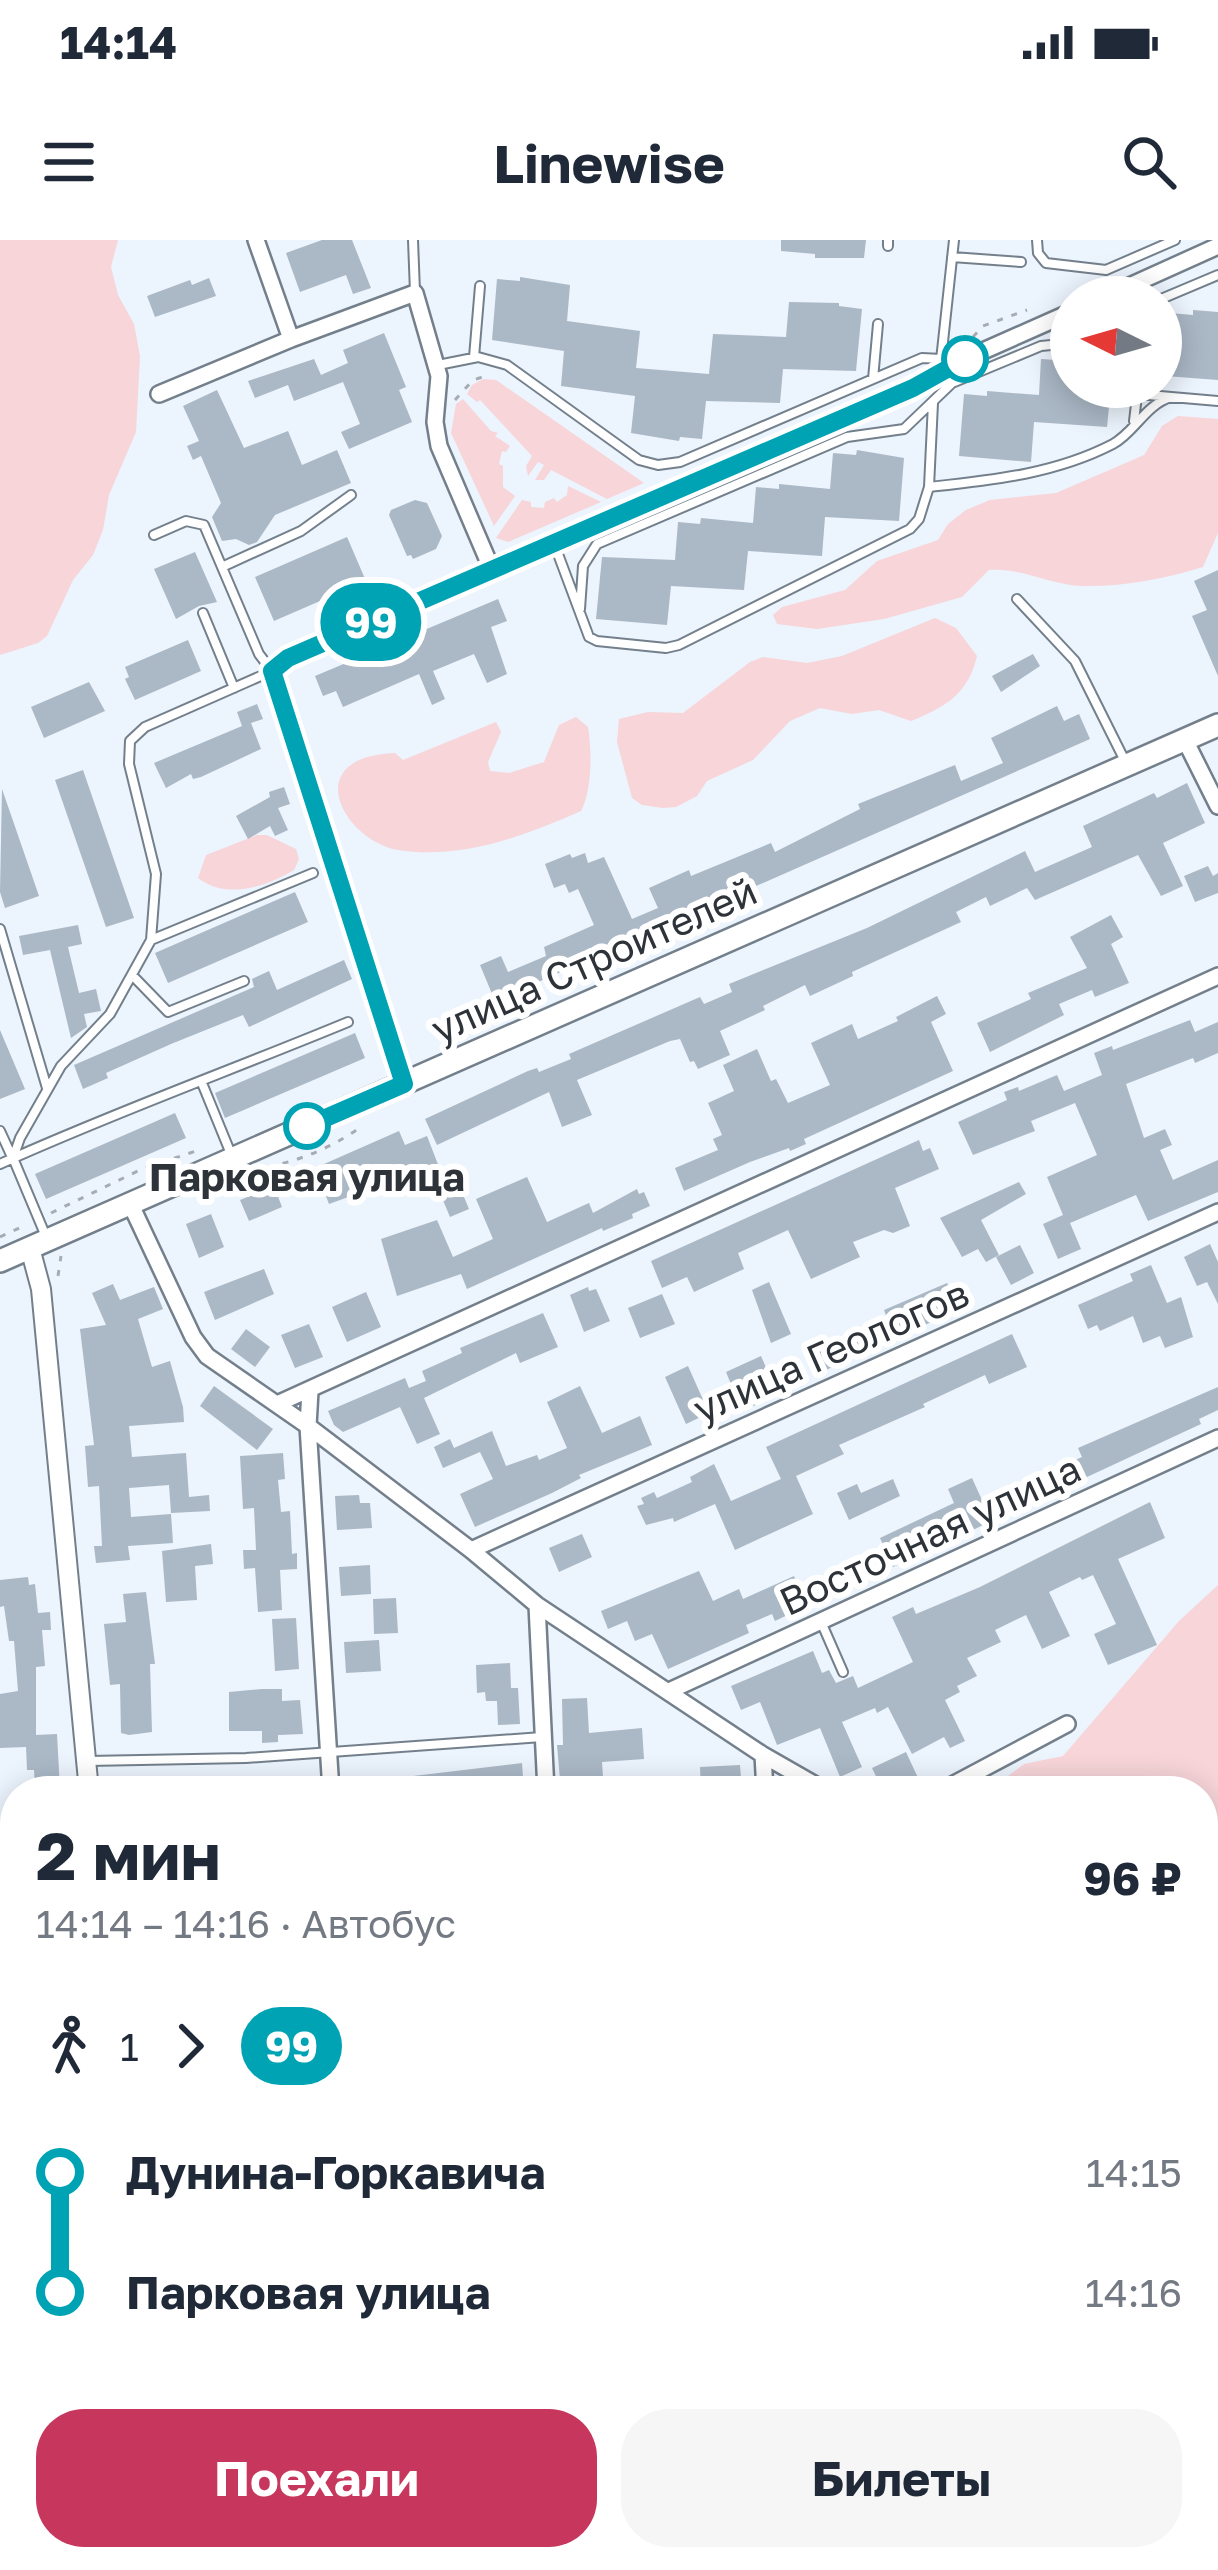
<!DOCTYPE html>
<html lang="ru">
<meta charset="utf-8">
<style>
body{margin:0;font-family:"Golos Text",sans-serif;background:#f6f6f7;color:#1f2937;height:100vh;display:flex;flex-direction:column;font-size:45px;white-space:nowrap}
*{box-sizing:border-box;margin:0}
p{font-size:39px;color:#747a83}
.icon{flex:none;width:66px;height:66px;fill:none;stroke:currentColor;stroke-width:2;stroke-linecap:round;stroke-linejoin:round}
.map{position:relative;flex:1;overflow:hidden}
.drawer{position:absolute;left:0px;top:1536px;width:1218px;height:795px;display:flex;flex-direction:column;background:#fff;border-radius:48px 48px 0 0;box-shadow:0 6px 30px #0003}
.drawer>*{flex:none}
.badge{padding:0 24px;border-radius:39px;font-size:42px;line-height:78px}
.needle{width:78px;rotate:275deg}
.controls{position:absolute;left:1050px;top:36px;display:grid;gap:24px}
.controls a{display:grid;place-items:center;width:132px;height:132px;border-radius:50%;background:#fff;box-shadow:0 6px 30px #0003;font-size:60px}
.map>.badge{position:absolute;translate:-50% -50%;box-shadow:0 0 0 6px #fff}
.legs{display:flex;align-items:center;gap:18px;height:132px;padding:0 36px;font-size:39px}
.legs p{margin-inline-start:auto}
.overview{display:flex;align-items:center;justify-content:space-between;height:204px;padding:0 36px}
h1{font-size:66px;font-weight:700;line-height:90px}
.cta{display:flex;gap:24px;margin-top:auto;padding:24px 36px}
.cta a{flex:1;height:138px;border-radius:48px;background:#c7375d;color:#fff;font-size:48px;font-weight:700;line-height:138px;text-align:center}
.cta a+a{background:#f6f6f7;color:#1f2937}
ul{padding:0 36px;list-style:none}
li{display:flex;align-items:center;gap:42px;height:120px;font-size:45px}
li i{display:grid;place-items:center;width:18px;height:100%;margin:0 15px;background:currentColor}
li i::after{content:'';width:30px;height:30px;margin:-15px;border:9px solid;border-radius:50%;background:#fff}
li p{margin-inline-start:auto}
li:first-child i{background:linear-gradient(#0000 50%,currentColor 0)}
li:last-child i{background:linear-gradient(currentColor 50%,#0000 0)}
.status{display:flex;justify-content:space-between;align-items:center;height:84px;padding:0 60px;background:#fff;direction:ltr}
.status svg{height:33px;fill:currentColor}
header{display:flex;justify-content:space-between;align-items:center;height:156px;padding:0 36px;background:#fff;font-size:54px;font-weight:700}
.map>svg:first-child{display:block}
</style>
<div class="status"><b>14:14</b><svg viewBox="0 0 49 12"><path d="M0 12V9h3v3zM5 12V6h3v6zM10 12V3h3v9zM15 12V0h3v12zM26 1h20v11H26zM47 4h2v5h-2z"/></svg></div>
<header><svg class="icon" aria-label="menu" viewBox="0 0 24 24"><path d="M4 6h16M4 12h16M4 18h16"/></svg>Linewise<svg class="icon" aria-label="search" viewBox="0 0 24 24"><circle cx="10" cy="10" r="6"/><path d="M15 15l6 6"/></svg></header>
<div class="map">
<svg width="1218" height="2330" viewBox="0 0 1218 2330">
<rect width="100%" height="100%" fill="#ecf4fd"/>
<path fill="#f7d5d9" d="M0 0H118L111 27 118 55 134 84 140 116 136 192 109 255 103 290 93 315 73 340 47 396 38 403 0 415Z
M483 139 496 140 644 243 607 259 551 230 544 240H535L544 225 538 222 528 236 526 226 532 216 480 160 477 162 467 154 472 145Z
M463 159 491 191 498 193 495 196 510 206 506 212 502 211 499 224 503 226V247L515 256 494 286 451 193 456 164Z
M1178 176 1218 179V293L1203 327C1165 339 1121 347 1082 346 1050 345 1021 327 989 330L962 357 884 379 817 389 777 384 773 375 782 367 845 350 877 321 938 300 948 284 966 270 990 260 1056 253 1128 222 1144 215 1162 186Z
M568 246 601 262 508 302 496 298 522 260 531 262V267L544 268 545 262 554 258 557 262 567 255Z
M935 378 956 388 977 416C968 454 946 467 911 481L879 470 852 474 820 468 790 481 753 520 707 541 697 556 676 567 663 568 642 565 632 558 617 502 619 479 648 472 683 473 750 422 763 417 807 423 842 416Z
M576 477 588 487C592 510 592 551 581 571 524 596 462 620 398 610 344 601 297 517 395 513L403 520 496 482 501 492 488 522 490 531 509 533 544 522 559 485Z
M257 595H267L296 609 299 619 294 630C265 647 227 660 198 638L206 615Z
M1218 1345V2330H730V2316H1203V1551H1001L1000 1542 1024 1524 1063 1516 1179 1381Z"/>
<path fill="#abb8c6" d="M322 0H352L371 48 353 54 346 35 300 52 286 13Z
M781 0H866L864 18H815V14L781 11Z
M520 37 570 45 567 81 640 91 636 128 709 134 713 94 786 97 789 62 839 63V66L862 69 856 131 783 129 780 163 706 161 702 199 680 197 679 201 631 193 635 156 561 146 564 111 492 100 497 39 520 41Z
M209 38 216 56 155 77 147 56 190 40 192 45Z
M1193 70 1218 72V140L1165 136 1170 73 1193 75Z
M384 93 406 147 399 150 412 182 349 209 341 192 360 184 343 142 294 161 288 145 255 158 248 141 314 119 321 135 348 123 343 110Z
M1041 119 1071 121V147H1111L1107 187 1034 182 1031 222 959 216 964 154 987 156V151L1039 155Z
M217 150 244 208 288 191 302 225 337 210 351 243 275 275 257 302 249 305 236 299 222 301 212 277 221 263 201 216 193 220 187 206 199 201 183 166Z
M857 210 904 218 899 281 825 277 822 316 748 311 744 350 671 346 667 385 596 379 602 317 675 320 678 282 700 284 701 278 753 283 756 247 779 249V244L830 249 833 213 856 215Z
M415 260 427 263 442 296 436 309 413 319 411 315 407 316 389 275 391 270Z
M347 297 366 341 274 381 255 337Z
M195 312 217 362 199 366 176 379 154 329Z
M1218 330V436L1192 376 1207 370 1194 341Z
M498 359 507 381 491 387 507 434 487 443 474 414 433 431 445 459 432 465 419 434 343 467 336 451 323 456 315 436Z
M188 400 201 431 135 460 125 439 129 437 125 427Z
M1033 414 1040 426 1001 452 992 436Z
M89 442 105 471 44 498 31 467Z
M257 464 263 479 251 483 261 509 201 537 193 539 191 534 166 548 154 523 242 486 237 472Z
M1057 466 1064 481 1079 474 1090 499 495 761 480 725 501 716 508 732 546 716 544 707 594 685 578 649 569 653 565 644 554 648 545 624 570 614 572 618 585 613 588 623 604 617 632 679 658 668 649 648 689 630 691 636 771 603 775 612 860 569 858 564 955 525 961 541 1003 523 991 498Z
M83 530 134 678 106 687 55 540Z
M1187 543 1205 583 1163 603 1183 646 1161 656 1138 615 1035 660 1027 648 990 666 986 657 956 672 961 682 852 732 853 736 810 756 805 745 763 766 765 770 720 791 730 815 698 829 694 821 690 822 680 799 670 801 577 840 592 875 562 887 549 852 437 905 425 879 528 831 537 828 539 832 571 819 569 814 700 757 704 764 732 752 729 744 867 688 1025 611 1035 632 1092 607 1083 586 1154 553 1157 558Z
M284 547 290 564 278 568 288 590 275 596 270 586 248 599 236 576 270 557 269 552Z
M2 549 39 656 5 668 0 652Z
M1208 626 1213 636 1218 633V653L1195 662 1184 636Z
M295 652 308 682 168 743 155 713Z
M1111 675 1123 697 1111 704 1129 743 1095 757 1092 750 1059 764 1064 775 990 812 977 783 1031 759 1028 753 1087 728 1070 697Z
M78 685 82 704 68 707 79 753 96 749 101 771 84 774 87 787 71 798 50 710 23 715 19 696Z
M344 720 352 739 249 787 243 775 171 804 106 833 108 838 83 849 74 825 254 747 252 739 269 731 277 750Z
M937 756 946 774 931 782 953 831 804 899 806 904 790 911 789 908 750 922 684 951 675 928 718 910 713 899 722 895 708 863 734 851 723 825 757 809 771 841 776 839 788 863 830 845 811 803 852 784 858 799 898 781 896 777Z
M1190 780 1195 792 1218 782V813L1195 823 1193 818 1126 844 1144 898 1165 889 1172 905 1160 910 1173 940 1218 920V952L1148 981 1136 955 1070 983 1081 1009 1058 1019 1043 984 1063 975 1047 937 1097 915 1075 863 1031 881 1035 891 973 915 958 882 1007 860 1004 852 1018 847 1019 851 1057 835 1064 851 1102 835 1094 813 1112 806 1113 810Z
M0 790 25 849 0 859Z
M355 793 365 818 225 878 215 853Z
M175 873 186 898 46 959 35 934Z
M399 891 405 905 427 896 439 927 364 957 362 952 329 964 315 928Z
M919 900 923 911 930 908 939 929 895 948 910 986 893 993 884 990 853 1002 860 1017 811 1039 788 990 738 1013 744 1029 694 1052 687 1037 662 1048 651 1021Z
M454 933 469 969 450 977 435 941Z
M527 937 547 982 589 963 593 973 637 949 639 954 644 952 650 966 632 974 633 978 603 991 602 988 467 1049 461 1034 397 1056 381 999 437 980 453 1017 493 999 476 959Z
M1019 942 1026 954 981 980 999 1015 986 1022 978 1009 962 1017 940 978Z
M274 946 282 967 249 981 240 960Z
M211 974 224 1007 199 1018 186 984Z
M1210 1004 1218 1022V1064L1207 1042 1197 1046 1184 1017Z
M1020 1005 1034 1033 1011 1045 996 1017Z
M1151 1025 1167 1063 1181 1057 1193 1097 1165 1108 1160 1096 1143 1103 1133 1076 1100 1091 1097 1085 1088 1089 1078 1065 1133 1041 1130 1034Z
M264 1029 274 1054 215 1080 204 1052Z
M769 1042 791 1094 771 1103 752 1050Z
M947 1043 960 1069 826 1130 817 1109 887 1078 884 1070Z
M113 1044 120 1060 154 1047 163 1069 138 1079 152 1127 170 1121 183 1167 184 1182 129 1186 132 1217 186 1213 189 1257 209 1255 210 1271 171 1273 169 1245 129 1248 131 1277 171 1274 173 1303 128 1306 130 1320 96 1323 94 1306H102L99 1246 88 1247 85 1206 94 1205 80 1089 106 1085 92 1053Z
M588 1047 589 1051 596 1049 610 1081 584 1092 570 1055Z
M366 1052 381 1087 347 1102 332 1067Z
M662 1054 675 1084 640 1098 628 1068Z
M543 1073 558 1107 520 1123 516 1113 424 1158 440 1194 417 1204 400 1167 343 1192 334 1185 328 1171 405 1138 409 1148 426 1141 422 1131 462 1113 460 1108Z
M309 1084 323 1117 295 1128 281 1095Z
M246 1089 270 1107 255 1127 231 1109Z
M1012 1094 1027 1127 989 1144 985 1135 923 1164 925 1167 839 1205 844 1214 796 1236 813 1274 735 1310 715 1264 674 1282 673 1278 646 1285 637 1266 644 1264 641 1258 654 1252 657 1258 692 1242 690 1237 714 1224 731 1261 781 1239 766 1207Z
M761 1116 778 1155 742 1171 726 1132Z
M688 1126 709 1173 686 1184 665 1137Z
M214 1146 273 1189 257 1210 200 1166Z
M580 1146 602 1193 640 1176 652 1205 579 1235 581 1238 552 1253 475 1287 460 1254 493 1239 480 1212 443 1228 434 1207 450 1199 454 1208 492 1191 506 1226 537 1215 539 1220 567 1208 547 1162Z
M1218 1147V1170L1199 1179 1201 1184 893 1327 880 1298 954 1263 948 1249 972 1238 982 1260 1001 1253 1082 1217 1078 1208Z
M283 1213 285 1239 278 1240 281 1272 290 1271 292 1314 297 1313V1329L280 1330 282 1370 258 1372 255 1328 244 1329 243 1310H256L254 1268 243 1269 240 1216Z
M893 1239 900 1256 849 1280 837 1253 857 1244 861 1253Z
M359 1255 360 1263H370L372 1288 337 1290 335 1256Z
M1150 1262 1165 1298 1118 1319 1157 1405 1108 1425 1094 1394 1116 1384 1093 1335 1082 1340 1080 1337 1049 1352 1070 1396 1042 1409 1026 1375 995 1390 1001 1402 967 1418 977 1436 957 1446 960 1452 945 1460 965 1501 950 1508 944 1497 912 1514 888 1467 877 1473 875 1468 842 1482 862 1527 840 1537 820 1488 777 1505 760 1462 741 1470 731 1446 813 1411 822 1433 829 1430 836 1443 853 1436 858 1448 913 1422 892 1377 913 1367 916 1374 980 1347Z
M582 1294 592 1317 559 1332 549 1308Z
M211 1304 213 1324 195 1326 197 1360 166 1362 162 1311Z
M370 1325 371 1354 341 1356 339 1327Z
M699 1331 713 1361 739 1349 743 1359 794 1336 804 1367 775 1381 772 1374 746 1385 749 1393 668 1429 652 1394 635 1401 627 1381 608 1389 601 1371Z
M28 1337 29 1345 35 1344 38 1373 50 1372 51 1390H42L45 1426 36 1427V1495L57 1494 60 1549 35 1550 34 1530H27L26 1507 0 1508V1454L18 1451 14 1401H9L4 1366 0 1367V1340Z
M146 1352 155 1424H150L152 1492 129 1495 121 1493 120 1444 110 1445 104 1384 126 1382 123 1354Z
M396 1358 398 1393 374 1394 373 1359Z
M296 1378 299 1429 275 1431 272 1379Z
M379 1400 381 1431 346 1433 344 1402Z
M510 1423 511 1448H518L520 1484 498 1485 497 1461H486L485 1452 477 1453 476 1425Z
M262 1449H282V1461L300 1460 303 1494 278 1495V1502L262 1503V1491H229V1452Z
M587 1458 589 1493 642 1488 644 1519 602 1522 604 1551H561L557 1505H563L562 1459Z
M906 1512 919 1540 896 1551H883L872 1528Z
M522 1523 524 1551H389L388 1539Z
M740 1525 742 1551H701L700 1527Z"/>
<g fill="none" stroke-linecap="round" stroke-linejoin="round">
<defs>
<path id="service" d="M413 0 415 52
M1037 0 1038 13 1046 23 1106 30 1175 0
M888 6V0
M952 17 1021 22
M1161 59 1218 35
M474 117 480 46
M941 120 954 0
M438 125 478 117 507 125 639 220 658 225 680 222 922 118 941 119
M873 139 878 84
M1137 154 1218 161
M1134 181 1138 147
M929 247 933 163
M555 306 589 397 597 401 666 408 679 405 910 289 919 279 929 247C993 240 1055 234 1113 204 1135 192 1145 165 1171 157
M224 326 301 291 351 255
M1017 359 1075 421 1126 523
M580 369 583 326 597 304 847 197 904 189 952 143 1041 106 1071 103
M203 373 234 448
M0 689 47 848
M151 700 313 633
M132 735 168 772 244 741
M202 843 231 914
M0 891 12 917
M0 924C115 872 232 830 348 782
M47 999 13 918 20 898 61 826 110 774 151 700 156 634 129 524 130 501 145 487 272 431 259 414 204 285 186 281 154 295
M822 1384 843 1432
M88 1521 246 1518 542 1497
M0 2016 15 2019
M0 2057 15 2053
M0 2128 15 2122"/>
<path id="minor" d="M256 0 291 99 415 53 439 136 435 182 439 206 492 330
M1105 57 1218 6
M159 154 291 99
M1185 500 1218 566
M404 844 272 431 288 418 913 149 965 119 1071 72
M130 963 193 1097 207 1116 308 1186 471 1310 537 1365 763 1515 826 1551
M310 1151 308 1186 331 1551
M277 1164 1218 736
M471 1310 1218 972
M537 1365 546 1551
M669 1451 1218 1198
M763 1515 765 1551
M941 1551 1067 1484
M380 2316 381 2330
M593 2316 594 2330"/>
<path id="tertiary" d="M30 1008 41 1049 89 1551
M139 2316 140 2330"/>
<path id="secondary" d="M0 1021 1218 485"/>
</defs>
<use href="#service" stroke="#73808c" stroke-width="12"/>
<use href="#minor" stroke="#73808c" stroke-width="20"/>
<use href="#tertiary" stroke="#73808c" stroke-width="22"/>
<use href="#secondary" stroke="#73808c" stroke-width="26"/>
<path stroke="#a5acb4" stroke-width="3" stroke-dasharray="6 9" stroke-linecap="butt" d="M973 97 983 86 1027 70
M455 160 473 140 489 135
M268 927C302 920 335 906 362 886
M51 973 142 929 196 911
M0 997 26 985
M58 1036 61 1016
M1203 1910 1218 1899
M1203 1968 1218 1956
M843 2330 846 2316
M1033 2330 1040 2316"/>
<use href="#service" stroke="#fff" stroke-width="8"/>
<use href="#minor" stroke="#fff" stroke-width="15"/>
<use href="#tertiary" stroke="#fff" stroke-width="18"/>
<use href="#secondary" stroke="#fff" stroke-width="21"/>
</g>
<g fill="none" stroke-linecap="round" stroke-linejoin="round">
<defs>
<path id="line-1" d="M307 886 404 844 272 431 288 418 913 148 965 119"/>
</defs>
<use href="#line-1" stroke="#fff" stroke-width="27"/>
<use href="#line-1" stroke="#00a3b4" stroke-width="18"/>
</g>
<g fill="#fff" stroke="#00a3b4" stroke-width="6">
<circle cx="965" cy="119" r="21"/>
<circle cx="307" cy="886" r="21"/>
</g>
<g text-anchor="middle" stroke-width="12" stroke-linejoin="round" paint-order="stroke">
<g font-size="39" fill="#2e3339" stroke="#fff">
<text transform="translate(594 720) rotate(-24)" y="14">улица Строителей</text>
<text transform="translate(831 1111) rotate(-24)" y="14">улица Геологов</text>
<text transform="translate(930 1295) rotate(-25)" y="14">Восточная улица</text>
</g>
<g font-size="39" font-weight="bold" fill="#2e3339" stroke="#fff">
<text x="307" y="951">Парковая улица</text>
</g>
</g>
</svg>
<div class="controls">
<a><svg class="needle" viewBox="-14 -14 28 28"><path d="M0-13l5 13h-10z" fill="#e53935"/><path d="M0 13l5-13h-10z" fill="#747a83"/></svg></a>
</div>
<b class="badge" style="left:371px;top:382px;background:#00a3b4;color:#fff">99</b>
<section class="drawer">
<div class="overview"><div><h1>2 мин</h1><p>14:14 – 14:16 · Автобус</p></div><b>96 ₽</b></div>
<div class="legs"><svg class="icon" aria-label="walk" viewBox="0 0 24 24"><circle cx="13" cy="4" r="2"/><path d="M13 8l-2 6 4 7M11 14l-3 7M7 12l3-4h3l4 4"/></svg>1<svg class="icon" aria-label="forward" viewBox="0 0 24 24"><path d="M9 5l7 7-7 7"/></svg><b class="badge" style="background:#00a3b4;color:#fff">99</b></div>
<ul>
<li><i style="color:#00a3b4"></i><b>Дунина-Горкавича</b><p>14:15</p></li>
<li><i style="color:#00a3b4"></i><b>Парковая улица</b><p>14:16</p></li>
</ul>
<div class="cta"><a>Поехали</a><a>Билеты</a></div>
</section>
</div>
